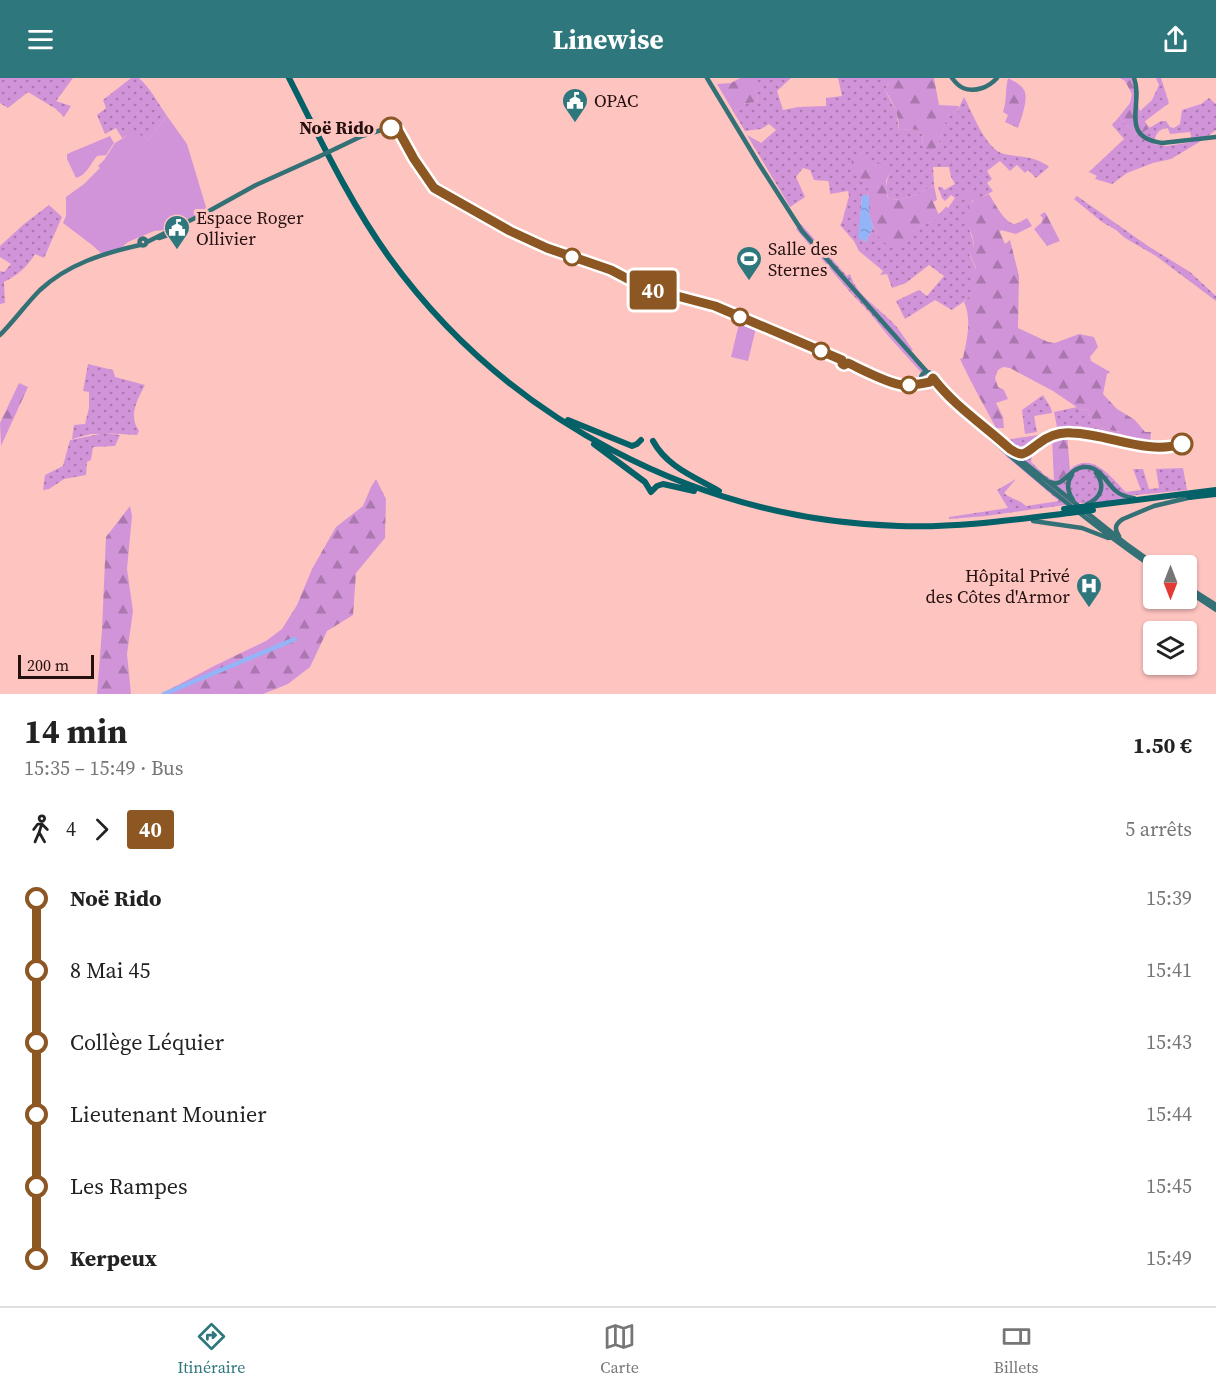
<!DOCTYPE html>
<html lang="fr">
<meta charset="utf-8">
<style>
body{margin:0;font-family:"Source Serif 4",serif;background:#f2f2f2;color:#222;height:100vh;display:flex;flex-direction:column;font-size:22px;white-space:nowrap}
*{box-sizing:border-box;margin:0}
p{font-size:20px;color:#767676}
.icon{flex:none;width:33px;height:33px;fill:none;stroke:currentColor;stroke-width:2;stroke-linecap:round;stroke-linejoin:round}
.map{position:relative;height:616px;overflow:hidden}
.panel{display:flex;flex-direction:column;background:#fff;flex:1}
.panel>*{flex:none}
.badge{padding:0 12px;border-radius:4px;font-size:21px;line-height:39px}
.needle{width:39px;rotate:180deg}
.fabs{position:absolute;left:1143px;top:477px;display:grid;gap:12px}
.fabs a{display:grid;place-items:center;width:54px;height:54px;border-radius:6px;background:#fff;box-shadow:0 2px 4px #0004;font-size:30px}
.scale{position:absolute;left:18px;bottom:15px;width:76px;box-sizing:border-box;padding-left:6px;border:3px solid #23100f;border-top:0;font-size:16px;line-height:21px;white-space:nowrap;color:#23100f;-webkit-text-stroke:4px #fec4c0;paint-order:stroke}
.map>.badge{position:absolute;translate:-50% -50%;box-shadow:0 0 0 3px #fff}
.legs{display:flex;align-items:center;gap:9px;height:66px;padding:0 24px;font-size:20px}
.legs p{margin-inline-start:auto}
.head{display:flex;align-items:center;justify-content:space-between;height:102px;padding:0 24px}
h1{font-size:33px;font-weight:700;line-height:45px}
ul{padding:0 24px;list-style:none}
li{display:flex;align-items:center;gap:21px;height:72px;font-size:22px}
li i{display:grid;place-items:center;width:9px;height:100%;margin:0 8px;background:currentColor}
li i::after{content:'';width:15px;height:15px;margin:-8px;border:4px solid;border-radius:50%;background:#fff}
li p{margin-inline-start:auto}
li:first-child i{background:linear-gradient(#0000 50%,currentColor 0)}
li:last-child i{background:linear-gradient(currentColor 50%,#0000 0)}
header{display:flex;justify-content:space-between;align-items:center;height:78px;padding:0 24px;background:#2e777d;color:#fff;font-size:27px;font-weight:700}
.dock{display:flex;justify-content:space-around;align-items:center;height:84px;border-top:2px solid #e0e0e0;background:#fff;font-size:16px;color:#767676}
.dock a{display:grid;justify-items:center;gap:3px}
.dock .active{color:#2e777d}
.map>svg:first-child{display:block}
</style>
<header><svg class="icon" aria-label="menu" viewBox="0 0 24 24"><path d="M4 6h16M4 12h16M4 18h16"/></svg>Linewise<svg class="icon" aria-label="share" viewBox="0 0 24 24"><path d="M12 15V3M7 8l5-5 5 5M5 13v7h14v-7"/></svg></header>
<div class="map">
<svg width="1216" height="616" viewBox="0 0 1216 616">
<defs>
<pattern id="grass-dots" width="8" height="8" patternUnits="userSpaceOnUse" patternTransform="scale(1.5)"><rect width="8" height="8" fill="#d294d9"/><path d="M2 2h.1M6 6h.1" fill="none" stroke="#aa77ae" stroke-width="1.8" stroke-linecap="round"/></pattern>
<pattern id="forest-firs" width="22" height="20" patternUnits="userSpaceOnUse" patternTransform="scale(1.5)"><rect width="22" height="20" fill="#d294d9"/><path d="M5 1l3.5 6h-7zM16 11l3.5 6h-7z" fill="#aa77ae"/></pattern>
<pattern id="water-ripples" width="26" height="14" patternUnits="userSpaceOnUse" patternTransform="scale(1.5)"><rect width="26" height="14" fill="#93b5f7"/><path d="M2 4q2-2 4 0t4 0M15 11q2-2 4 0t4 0" fill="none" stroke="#7e9bd3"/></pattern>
</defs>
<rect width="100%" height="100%" fill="#fec4c0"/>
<path fill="url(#grass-dots)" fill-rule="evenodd" d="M0 0H73L56 23 71 28 64 39 56 31 28 14 8 30 0 25Z
M131 0H139C151 11 158 25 167 38L148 62 134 54 122 60 116 50 105 56 97 37 106 30 103 22Z
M753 0H791L777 13 783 32 798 29 826 28V20L842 18 838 0H889V5L885 12 896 33 899 52 915 51 922 55 923 68 937 70 948 35 957 34 964 19C972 34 986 72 1004 76 1021 80 1034 77 1049 89L1036 100 1028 92 1025 95 1017 87 1010 93 1000 83 987 93 992 101 987 105 993 113 977 122 971 113C974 127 969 135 969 148 970 156 974 162 974 172L969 175 976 191 973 196C973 199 974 202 974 206 975 217 961 226 952 232L935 222 905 241 896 223 919 212 927 218 944 198 929 187 906 205 892 210 887 196 880 197 883 193 859 173 854 163 840 147 842 144 849 118 848 113 830 116 829 105 828 103 814 102 810 92 803 90 796 99 805 119 790 129 747 57 761 65 776 52 769 46 761 51 745 53 733 33 742 31V26L755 24 758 21ZM933 89H949L951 99 955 106 944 112 942 109H938L942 120 945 123 951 117 955 120 948 130 946 129 932 143 905 156 878 158 873 149 866 164 859 160 862 117H867C872 105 861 106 857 96L890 95C886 103 884 115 890 122 910 121 918 116 934 107Z
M1156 0H1161L1169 25 1144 44 1140 33 1152 22 1159 7Z
M1209 20 1216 26V52L1201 63 1171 81 1153 85 1127 95 1112 106 1095 101 1097 98 1089 94 1124 61 1112 47 1119 39 1136 58 1161 43H1166L1170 49 1174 50 1180 46 1182 32 1201 26ZM1168 50 1170 56 1190 54 1192 64 1167 68 1153 66C1157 56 1156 52 1168 50Z
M1077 118 1148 168 1190 194 1216 218V223L1156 178 1125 160 1116 152 1102 144 1074 121Z
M49 127 62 139 44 180 35 176C27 189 18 197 4 204L5 225 0 226V193L4 194 11 186 0 179V168L24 146Z
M801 146 847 198 850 196C856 217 879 230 893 245 901 253 906 263 913 272L911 273C939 306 973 333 1004 362L1058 354 1054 334 1077 329 1081 332 1087 331 1093 345 1104 351 1120 354 1138 364 1150 367V371L1067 357 1052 361 1040 367 1032 378 1031 384C1039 391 1048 403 1059 403 1063 399 1068 393 1073 389 1094 374 1113 402 1126 414L1141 412 1133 391H1143L1149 411 1159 410 1156 391 1183 390 1187 412 1137 417H1126L1125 421 1094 425H1079L986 438 949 441V439L1008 430 997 412 1016 401 1004 415C1010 421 1019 421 1026 428L1059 423 1007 379 991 362 956 333 890 260 869 234 850 214 796 151Z
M88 286 113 292 115 299 145 307C137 323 128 337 139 353L137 357 104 355 120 357 115 368 93 369 91 382 87 384 86 397 64 401 49 411 43 412 45 397 63 388 70 362 100 356H91L72 361 74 347 85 346 89 330V314L83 313Z
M1043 317 1051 330 1052 335 1034 338 1037 354 1025 356 1022 332Z"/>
<path fill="url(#forest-firs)" d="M740 0H753L754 1 758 21 755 24 742 26V31L733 33 717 6 731 5Z
M889 0H934L939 27 959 28 957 34 948 36 937 70 927 72 923 68 922 55 915 51 899 52C899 37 893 24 885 12L889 5Z
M1008 0C1013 3 1021 6 1024 12 1029 20 1021 41 1018 50L1005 44 1008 37 1003 34C1007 23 1005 12 1008 0Z
M1120 0H1132C1139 19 1135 33 1150 50L1136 58 1119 39 1130 25 1132 16 1125 3Z
M852 79 866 80 891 89 890 95 886 103 887 118 890 122C910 121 918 116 934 107L937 122 933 124 939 137 932 143 906 156 904 164C901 165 898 167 894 167 880 169 871 147 869 135 868 130 869 125 869 120L867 117C870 108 866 108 861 102 857 99 856 95 851 92Z
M971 112 977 121 989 116C994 124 1004 144 1014 146 1018 146 1023 142 1027 140L1032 148 1016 156 1001 152 1000 154 1005 166 1010 162 1019 198 1018 250 1048 264 1055 265 1079 256 1094 259 1098 269 1090 279 1091 283 1110 294 1107 296 1103 316 1117 331 1135 342 1145 354H1151L1150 367 1122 361 1120 354 1104 351 1093 345 1087 331 1081 332 1053 313 1010 290 1003 289 998 292 995 300 998 309 1004 312 1008 321 996 325 1003 339 1004 350H996C984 327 971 305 960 281L963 280C967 261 972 242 964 224 976 210 973 212 973 195L976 190 969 174 974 172C974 159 970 149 962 139L973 123 967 118Z
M1045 134 1060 163 1047 168 1034 151 1041 145 1043 140 1040 137Z
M19 305 28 309 1 368 0 345Z
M1067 357 1070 392 1059 403H1054L1052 361Z
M376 401 386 421 385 460 356 495 353 537 327 553 310 589 288 606 263 616H161L214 588 266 563 282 551 297 527 312 491 336 449 363 428 371 409Z
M130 428 132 438 127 491 133 533 127 576 131 616H97L102 552 106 459Z"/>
<path fill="#d294d9" d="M167 38 187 66 206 129 204 133 164 152 154 153 128 164 122 169 102 176 92 167 63 145 66 138V119L84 106 100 90 98 88 104 82 115 65 134 53 148 62Z
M110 58 114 65 106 77 97 78C90 86 87 97 76 100L67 81V76Z
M739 246 756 250 748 283 731 279Z"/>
<path fill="url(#water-ripples)" d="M862 117H867L869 120V135L873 149 866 164 858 160Z"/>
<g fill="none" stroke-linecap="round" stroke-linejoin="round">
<path stroke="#93b5f7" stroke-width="4.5" d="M164 616 295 561"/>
<path stroke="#347177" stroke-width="4.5" d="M707 0 759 86 802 153 927 294
M952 0C955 4 958 8 963 10 975 15 989 9 997 0
M1134 0C1144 26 1118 59 1162 65L1216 59
M391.5 48a4.5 4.5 0 1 1 9 0a4.5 4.5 0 1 1-9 0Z
M337 70 362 58 391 49
M159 160 171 156 170 153
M139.5 164a3.5 3.5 0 1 1 7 0a3.5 3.5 0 1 1-7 0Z
M147 164 209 133 256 107 318 79
M0 257C14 243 26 226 40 212 68 186 104 175 140 167
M921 300a6 6 0 1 1 12 0a6 6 0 1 1-12 0Z
M933 300 941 310
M929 305C947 313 972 343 987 357 1040 405 1095 449 1154 490
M965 332 1019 380
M1017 381 1021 382 1125 465 1157 488
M1072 397C1066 405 1067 413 1073 422
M1050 404C1065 411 1069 387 1087 389 1101 390 1107 406 1116 413 1121 418 1128 419 1134 420
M1087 426C1101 420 1106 408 1096 395
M1033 443 1082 450 1108 460
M1119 458C1114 451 1115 446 1123 441L1154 428 1192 419
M1186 508 1216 527
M1186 512 1216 532"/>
<path stroke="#046167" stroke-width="6" d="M289 0C320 61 349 123 389 179 507 342 698 442 899 448 956 450 1013 442 1069 435
M568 342 632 368 637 366 641 362
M653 363C667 389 695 399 719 413
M594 366 645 404 651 414 657 408 663 406 694 413
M1189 419 1216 416
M1089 428 1216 412"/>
<path stroke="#347177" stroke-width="4.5" d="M318 79 337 70"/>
<path stroke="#046167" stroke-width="6" d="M1064 431 1089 428
M1069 435 1093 432"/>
</g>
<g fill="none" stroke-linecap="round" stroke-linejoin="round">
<defs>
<path id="line-1" d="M391 50 394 52H398L414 81 434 110 510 153 547 170 611 192 643 209 715 228 842 282V286L844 287 848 285C863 292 887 305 902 307 908 308 925 305 930 304L933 300C953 327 985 348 1010 371 1013 373 1018 376 1022 376 1028 375 1033 369 1038 366 1048 358 1060 354 1072 355 1109 356 1146 377 1182 366"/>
</defs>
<use href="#line-1" stroke="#fff" stroke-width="14"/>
<use href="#line-1" stroke="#8c5723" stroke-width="9"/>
</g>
<defs>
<symbol id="civic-pin" viewBox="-11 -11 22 30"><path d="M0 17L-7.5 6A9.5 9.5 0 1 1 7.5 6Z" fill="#2e777d" stroke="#fec4c0"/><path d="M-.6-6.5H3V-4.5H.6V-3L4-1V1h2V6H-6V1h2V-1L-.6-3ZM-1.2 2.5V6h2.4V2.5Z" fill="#fff"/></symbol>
<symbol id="stadium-pin" viewBox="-11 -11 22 30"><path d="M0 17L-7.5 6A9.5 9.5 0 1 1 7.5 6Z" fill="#2e777d" stroke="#fec4c0"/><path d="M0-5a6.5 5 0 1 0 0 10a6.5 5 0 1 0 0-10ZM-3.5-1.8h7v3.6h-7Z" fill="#fff"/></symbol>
<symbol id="hospital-pin" viewBox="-11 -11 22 30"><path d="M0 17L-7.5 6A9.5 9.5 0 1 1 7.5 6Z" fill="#2e777d" stroke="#fec4c0"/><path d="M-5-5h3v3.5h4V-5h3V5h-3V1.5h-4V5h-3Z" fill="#fff"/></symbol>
</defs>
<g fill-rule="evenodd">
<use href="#civic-pin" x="560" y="8" width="30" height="40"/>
<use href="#civic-pin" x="162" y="135" width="30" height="40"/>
<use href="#stadium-pin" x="734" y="166" width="30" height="40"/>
<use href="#hospital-pin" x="1074" y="493" width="30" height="40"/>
</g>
<g fill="#fff" stroke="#8c5723" stroke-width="3">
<circle cx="391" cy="50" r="10"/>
<circle cx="572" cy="179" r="8"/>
<circle cx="740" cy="239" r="8"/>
<circle cx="821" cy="273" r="8"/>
<circle cx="909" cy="307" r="8"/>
<circle cx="1182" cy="366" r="10"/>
</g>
<g text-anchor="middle" stroke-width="6" stroke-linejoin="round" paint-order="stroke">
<g font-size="18" fill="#23100f" stroke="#fec4c0" text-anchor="start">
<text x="594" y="29">OPAC</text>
<text x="196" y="146">Espace Roger<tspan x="196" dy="21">Ollivier</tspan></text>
<text x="768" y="177">Salle des<tspan x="768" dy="21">Sternes</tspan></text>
<text x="1070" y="504" text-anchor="end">Hôpital Privé<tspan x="1070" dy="21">des Côtes d'Armor</tspan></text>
</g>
<g font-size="18" font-weight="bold" fill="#23100f" stroke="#fec4c0" text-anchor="end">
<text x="374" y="56">Noë Rido</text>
</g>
</g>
</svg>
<div class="fabs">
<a><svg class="needle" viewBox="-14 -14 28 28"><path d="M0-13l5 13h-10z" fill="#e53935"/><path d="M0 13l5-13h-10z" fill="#767676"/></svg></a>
<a><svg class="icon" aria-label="layers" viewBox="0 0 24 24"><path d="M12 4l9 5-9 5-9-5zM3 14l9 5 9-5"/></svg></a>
</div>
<div class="scale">200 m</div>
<b class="badge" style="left:653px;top:212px;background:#8c5723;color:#fff">40</b>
</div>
<section class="panel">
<div class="head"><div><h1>14 min</h1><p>15:35 – 15:49 · Bus</p></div><b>1.50 €</b></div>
<div class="legs"><svg class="icon" aria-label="walk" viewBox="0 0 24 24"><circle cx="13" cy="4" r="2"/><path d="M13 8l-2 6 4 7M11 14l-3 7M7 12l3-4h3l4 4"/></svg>4<svg class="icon" aria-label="forward" viewBox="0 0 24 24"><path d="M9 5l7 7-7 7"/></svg><b class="badge" style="background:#8c5723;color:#fff">40</b><p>5 arrêts</p></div>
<ul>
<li><i style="color:#8c5723"></i><b>Noë Rido</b><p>15:39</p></li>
<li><i style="color:#8c5723"></i><span>8 Mai 45</span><p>15:41</p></li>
<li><i style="color:#8c5723"></i><span>Collège Léquier</span><p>15:43</p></li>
<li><i style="color:#8c5723"></i><span>Lieutenant Mounier</span><p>15:44</p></li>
<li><i style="color:#8c5723"></i><span>Les Rampes</span><p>15:45</p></li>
<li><i style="color:#8c5723"></i><b>Kerpeux</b><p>15:49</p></li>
</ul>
</section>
<nav class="dock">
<a class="active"><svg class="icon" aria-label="directions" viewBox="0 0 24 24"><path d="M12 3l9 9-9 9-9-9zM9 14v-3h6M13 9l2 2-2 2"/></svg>Itinéraire</a>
<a><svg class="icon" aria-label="map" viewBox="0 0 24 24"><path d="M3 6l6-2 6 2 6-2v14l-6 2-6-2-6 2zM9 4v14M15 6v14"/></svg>Carte</a>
<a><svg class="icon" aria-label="tickets" viewBox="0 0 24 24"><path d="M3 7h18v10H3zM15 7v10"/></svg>Billets</a>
</nav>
